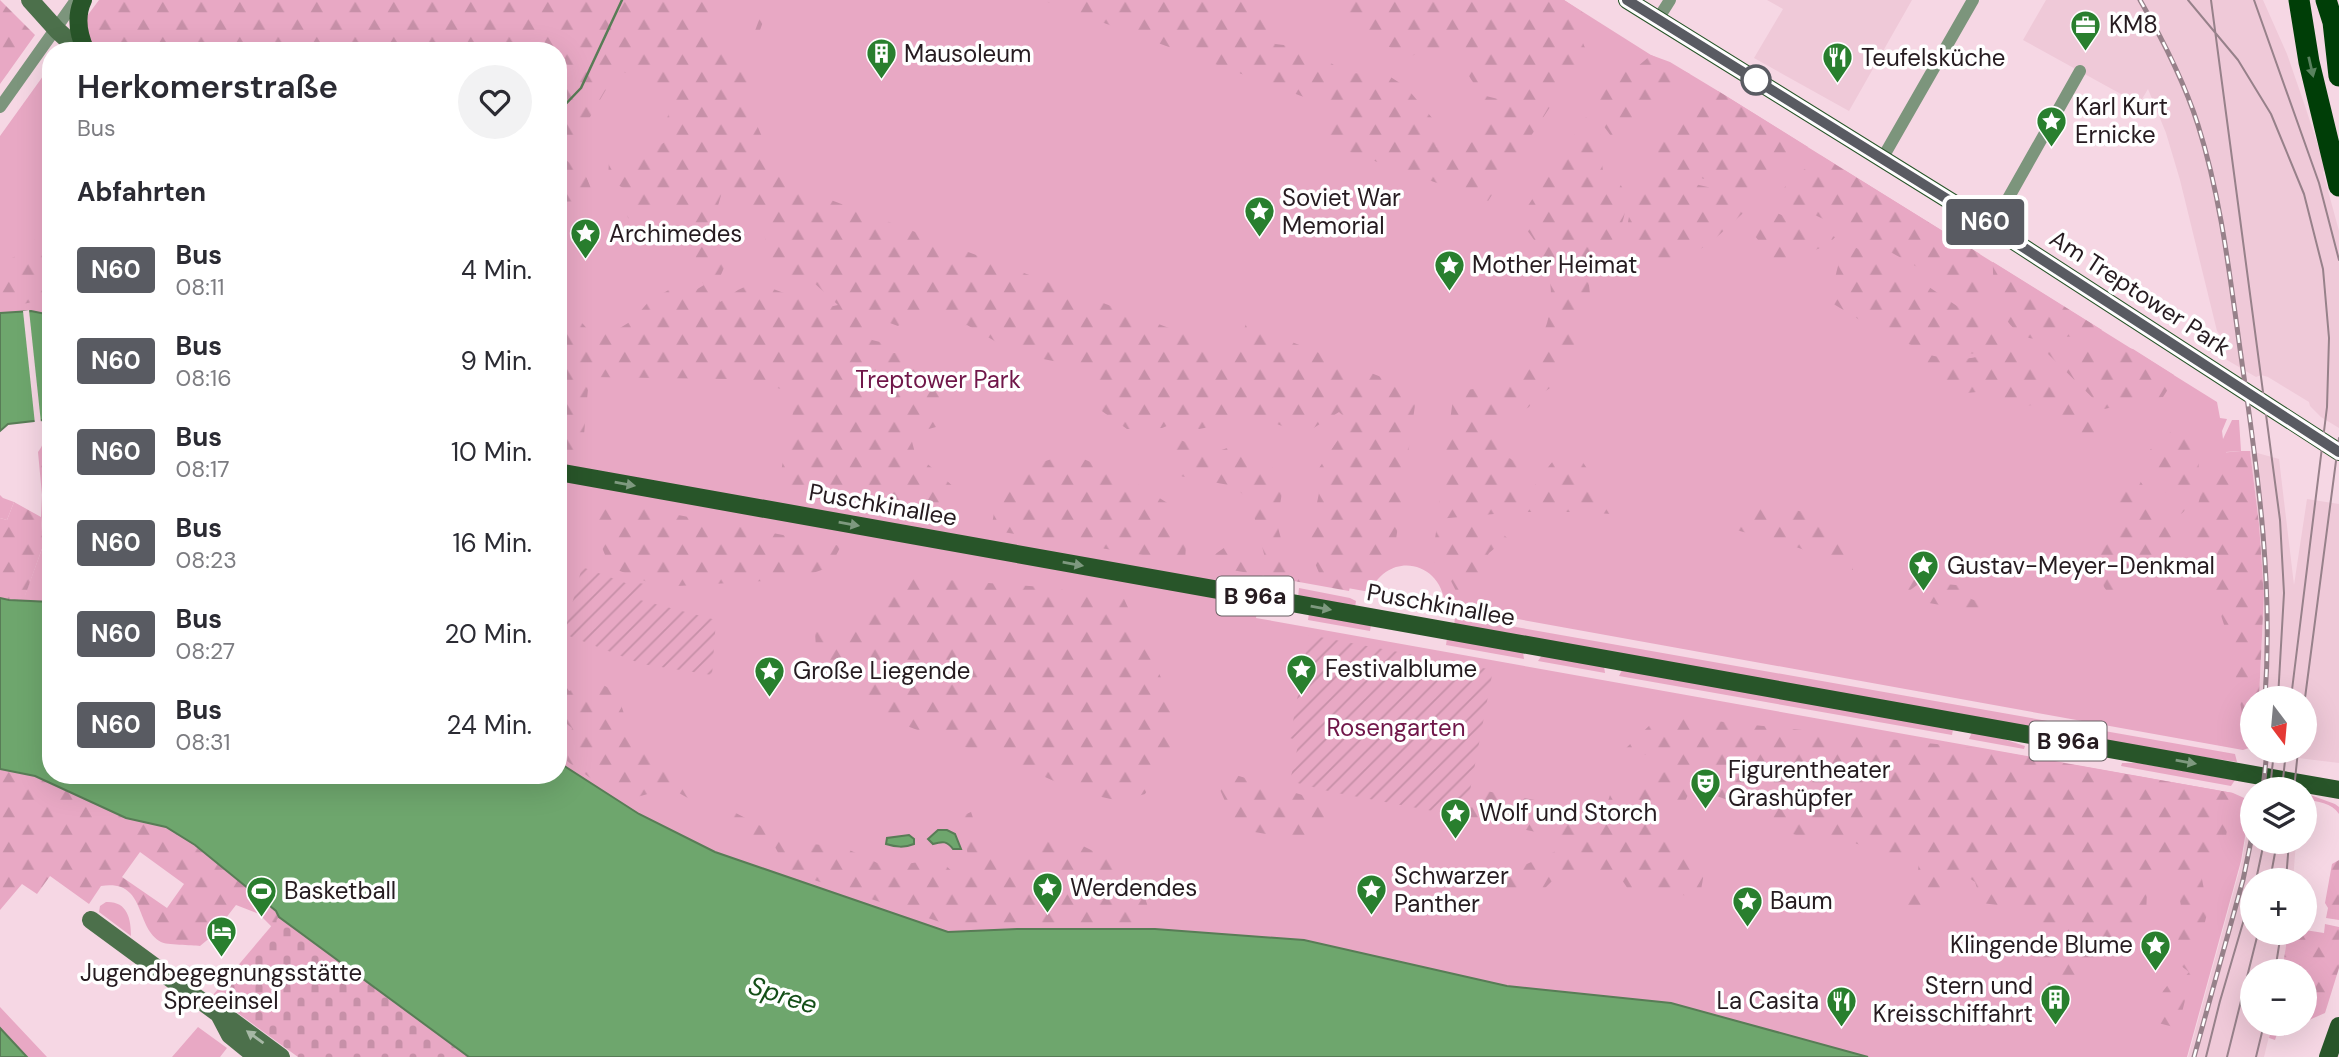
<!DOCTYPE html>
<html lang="de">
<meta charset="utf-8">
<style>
body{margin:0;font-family:"DM Sans",sans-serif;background:#f2f2f3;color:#2b2b33;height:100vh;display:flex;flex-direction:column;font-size:26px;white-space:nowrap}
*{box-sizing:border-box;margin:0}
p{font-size:23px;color:#7c7c81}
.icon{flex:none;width:38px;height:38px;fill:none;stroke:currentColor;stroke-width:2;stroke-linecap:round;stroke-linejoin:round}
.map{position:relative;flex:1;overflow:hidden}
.sheet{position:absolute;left:42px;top:42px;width:525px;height:742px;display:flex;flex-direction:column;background:#fff;border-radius:28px;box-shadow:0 7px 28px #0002}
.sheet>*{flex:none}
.badge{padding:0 14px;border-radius:5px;font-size:24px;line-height:46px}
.needle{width:46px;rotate:164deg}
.controls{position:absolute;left:2240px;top:686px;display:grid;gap:14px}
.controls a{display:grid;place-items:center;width:77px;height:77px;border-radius:50%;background:#fff;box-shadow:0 7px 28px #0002;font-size:35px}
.map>.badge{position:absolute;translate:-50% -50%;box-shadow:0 0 0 4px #fff}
h2{padding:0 35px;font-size:26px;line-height:63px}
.round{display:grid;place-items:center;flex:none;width:74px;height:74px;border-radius:37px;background:#f2f2f3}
.headline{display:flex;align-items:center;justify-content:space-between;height:119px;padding:0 35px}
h1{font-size:33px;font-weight:600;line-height:52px}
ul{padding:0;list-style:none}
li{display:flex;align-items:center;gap:21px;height:91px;padding:0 35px}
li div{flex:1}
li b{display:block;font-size:26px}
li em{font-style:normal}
li .badge{min-width:77px;font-weight:700;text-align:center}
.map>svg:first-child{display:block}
</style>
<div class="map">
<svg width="2339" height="1057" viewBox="0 0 2339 1057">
<defs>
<pattern id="forest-firs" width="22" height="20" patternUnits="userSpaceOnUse" patternTransform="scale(1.75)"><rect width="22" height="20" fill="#e8a8c4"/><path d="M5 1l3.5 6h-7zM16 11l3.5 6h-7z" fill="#c790a8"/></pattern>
<pattern id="cemetery-stones" width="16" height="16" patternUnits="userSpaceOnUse" patternTransform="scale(1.75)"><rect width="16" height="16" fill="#e8a8c4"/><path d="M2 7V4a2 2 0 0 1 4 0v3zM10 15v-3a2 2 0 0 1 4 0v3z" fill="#c790a8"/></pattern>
<pattern id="garden-furrows" width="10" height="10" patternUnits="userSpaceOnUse" patternTransform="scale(1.75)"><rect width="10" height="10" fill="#e8a8c4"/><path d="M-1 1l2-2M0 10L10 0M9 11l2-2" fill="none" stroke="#c790a8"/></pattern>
</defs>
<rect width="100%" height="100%" fill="#f6d7e4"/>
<path fill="#efc9d8" d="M1767 0H1912L1849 111 1754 58 1783 9Z
M2046 0H2263L2287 54 2305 106 2325 167 2323 172 2339 231V428L2321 417 2310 406 2309 402 2268 377 2261 375 2256 377 2227 360 2220 335 2217 331 2180 180 2166 133 2148 89 2139 104 2023 40Z
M2250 451 2279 459 2294 585 2307 499 2339 504V763L2257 753V751H2305V698H2259L2264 594 2259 524Z
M2249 818H2252V842H2296L2293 880H2252V933H2288L2282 971H2252V1024H2272L2264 1057H2188L2242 861Z"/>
<path fill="#e8a8c4" d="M99 0H1564L1651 55 1670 62 1718 91 2217 402 2220 418 2227 419 2222 431 2223 439 2232 420H2239L2241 451 2226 452 2248 733 2252 747 2243 750 1445 606C1442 560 1388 550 1370 592L1263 573 1256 618 2233 793 2251 801 2241 861 2187 1057H1868L1671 1003 1507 986 1017 929 949 932 715 852 639 815 558 762V51H61Z
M51 65V315L31 311 0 313V136Z
M0 495 3 498 14 502 7 520 0 518Z
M42 495 51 498V602L16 601 25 595 43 546 41 517Z
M1299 588 1350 598 1356 601 1355 607 1298 597Z
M1309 613 1371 625 1370 631 1308 620Z
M1455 618H1465L2235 754 2237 762 2119 744 1454 625Z
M1447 638 1523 652 1524 659 1446 645Z
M1542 655 1604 666 1605 673 1538 661Z
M1622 670 1953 729 1952 735 1619 676Z
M1972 732 1997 737 2025 746 2024 749 1969 739Z
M2122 763H2138L2235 780 2231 786 2121 766Z
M2305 793 2335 804 2339 807V814C2332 803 2317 801 2305 800Z
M106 902C127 901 131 918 131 936L99 912 100 906Z
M0 1007 47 1057H27L0 1028Z
M198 1027 227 1048 220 1057H172Z"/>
<path fill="url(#forest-firs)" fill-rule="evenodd" d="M0 0 35 35 0 84Z
M102 0H724L707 44 745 58 763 9 740 0H754L764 4 767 0H776C766 11 762 24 757 39 735 101 762 160 815 194L1235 353 1246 324 1417 391 1394 554 1380 560 1365 575 1353 573 1349 591 1221 568 1214 555 1228 545 1244 565 1268 569 1250 501 1234 486 1180 476 1167 449 1178 439 1213 453 1230 447 1265 453 1283 486 1277 524 1291 575 1323 582 1308 547 1319 493 1313 477 1350 422 1339 412 1304 434 1274 423 1250 419 1199 429 1179 421 1162 428 1127 429 1099 409 1093 392 1095 369 1043 359 1005 347 967 325 949 329 931 312 915 311 898 326 868 315 860 337 880 342 891 353H908L913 364 943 388 946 403 936 427 910 434 915 453 955 488 952 522 777 491 797 392 731 379 589 377 582 458 558 452V319L575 315 591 333 615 331 633 320 649 301 674 287 689 294 704 285 698 275 697 260 691 248 693 215 689 209 659 208 655 206 652 214 640 222 628 218 625 204 628 191 608 179 609 161 618 153 645 156 666 141 664 127 671 107 657 89 618 69 590 117 562 158 584 171 592 191 579 201 558 202V51H106L92 37V13ZM722 192C727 193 733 192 738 195 758 206 770 252 776 273L812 281 838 305 824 308 755 282 738 290 720 302 716 286 735 243 720 218 715 216Z
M1042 0H1263L1267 7 1259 17 1275 44 1310 48 1345 73 1386 74 1406 87 1433 119 1436 147 1464 149 1475 139 1482 95 1510 102V89L1477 87C1468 77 1464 68 1464 54L1454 49 1408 56 1368 37 1333 0H1564L1585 14C1580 26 1579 39 1587 51L1488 201 1318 141 1331 107Z
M1651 55 1690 74C1687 94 1662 107 1646 116 1641 119 1635 120 1630 123 1624 129 1620 133 1611 136L1591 109 1617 70 1637 67Z
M1718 91 1808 147 1765 182 1746 191 1677 171 1672 166 1662 162 1655 145C1659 125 1683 116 1698 105L1700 94 1710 97Z
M1586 117 1610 147 1602 164 1603 171C1608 176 1612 177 1617 181 1633 195 1624 225 1614 239L1592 248 1593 263 1588 277 1590 294 1583 306 1578 339 1561 365 1550 388 1534 399 1529 407 1509 419 1499 431 1498 440 1503 454 1522 466 1517 512 1437 519 1454 391C1467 390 1480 389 1492 384 1560 355 1570 269 1518 221Z
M1820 155 1980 254 1987 300 1981 303 1976 300 1878 245 1775 196Z
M1644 172 1716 189 1749 200 1753 204 1718 236 1673 270 1668 266H1654L1649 257 1634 251 1628 222 1637 174Z
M1767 209 1835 237C1821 256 1789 249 1779 275L1765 266 1762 245 1747 226Z
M51 222C51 267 65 311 0 304V263L21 254Z
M1849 244 1929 287 2001 336 2009 341 2010 347C2002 350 1992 351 1984 352 1924 362 1877 331 1829 301 1835 286 1838 251 1849 244Z
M1993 262 2102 330C2088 338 2075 336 2060 337 2050 337 2035 341 2027 337 1999 325 1992 289 1993 262Z
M1884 339C1908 350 1935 359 1962 359 1977 359 2007 347 2020 352 2041 360 2089 415 2105 434L2099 438H2087L2042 408 2034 405 2021 406 1988 391 1966 393 1903 350 1888 345Z
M2113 345 2133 349 2174 375V380L2163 397 2104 409 2047 353 2053 347Z
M44 419H51L50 498 42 495 38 452C46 442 45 431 44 419Z
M2177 429C2182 431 2188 433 2192 436 2207 450 2195 504 2181 514L2141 457C2155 448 2161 435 2177 429Z
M2241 451H2250L2259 524 2264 594 2259 698H2252V743L2245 729 2228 637 2195 535 2197 509 2205 476 2219 453Z
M1070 453 1129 479 1169 504 1186 544 1185 562 991 530 999 485 1018 470Z
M1562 454C1589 457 1584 469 1597 487 1602 494 1608 499 1613 505L1612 514 1578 512H1523L1537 481 1557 456Z
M2137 476 2158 509 2172 538C2158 559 2133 586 2109 594L2104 587 2096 564 2104 547 2115 536 2120 521 2119 513 2112 505C2111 489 2122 481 2137 476Z
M599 500 841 546 830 567 796 579 660 587 610 567 594 528Z
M14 502 41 517 43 546 25 596 16 601 0 598V518L7 520Z
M1776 506 1804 512 1850 554 1853 562V570L1799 548 1726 527C1737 511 1758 508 1776 506Z
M1470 524 1486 533 1503 534 1507 538 1489 553 1467 593 1456 591 1448 575 1432 560 1437 525Z
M1928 569 1945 584 1966 586 1971 599 1989 605 2002 612 1963 609 1929 603 1934 588 1931 581 1921 582 1905 594 1890 588 1912 572Z
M896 576 1043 587 1124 599 1179 716 1169 756 1145 794 1120 801 1079 792 995 755 957 745 899 723 817 664 815 632 847 628 867 618 884 587Z
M558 675 569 691 595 681 617 692 625 717 652 755 692 790 791 842 843 847 886 867 939 859 959 878 971 872 966 845 955 819 971 812 983 847 1003 863 1048 836 1067 838 1137 873 1155 929 1014 924 955 927 781 869 782 860 775 847 670 788 622 801 567 761 572 728 558 717Z
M1657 715 1984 749 2233 793 2223 855 2201 874 2208 910 2178 1028 2146 1020C2156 1008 2159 993 2170 983L2178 985 2189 972 2180 965 2178 940 2183 916 2173 865 2158 860 2147 887 2146 921 2108 953 2091 973 2075 1003 2062 998 2050 1006 2027 996 2043 954 2033 922 2004 906 1982 903 1975 882 1959 871C1948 893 1942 916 1911 917L1903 900 1917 880 1921 844 1908 841 1900 859 1829 834 1806 838 1766 826 1733 802 1692 787 1685 801 1664 804 1651 822 1655 828 1679 839 1704 873 1701 890 1691 896 1628 889 1618 874 1576 871 1556 877 1545 888 1514 897 1504 885 1509 872 1579 841 1465 817 1470 788 1567 806 1587 812 1605 810 1610 795 1643 778 1665 772 1668 759 1623 751 1653 722Z
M0 769 35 776 126 818 166 827 195 845 276 911 279 918 332 956 272 927 259 914 236 905 212 936 200 946C192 945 166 945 161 942 134 927 147 879 101 886L89 904 50 876 37 894 22 884 0 910ZM140 852 184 884 167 908 122 877Z
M1229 773 1329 803 1323 830 1302 840 1237 829 1218 785Z
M2339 860V920L2326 918 2328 908 2325 903 2332 864Z
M2325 924 2339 927V968L2325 1013 2309 1020 2305 1019V971H2282L2288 933H2305V930L2324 933Z
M2272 1024H2289L2285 1036 2277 1034 2275 1040 2269 1038Z"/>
<path fill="url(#cemetery-stones)" d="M279 917 469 1057H298L213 995Z"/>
<path fill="url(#garden-furrows)" d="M582 567 631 585 635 582 644 584 640 600 716 620 712 675 642 664 564 634Z
M1309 635 1493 670 1465 817 1332 792 1290 781 1299 741 1290 738Z"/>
<path fill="#6ea66d" stroke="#587c56" stroke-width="2" d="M31 311 51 315V419L8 424 0 431V313Z
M0 598 9 600 51 602V775H558V762L639 814 715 852 948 932 1017 929H1155L1304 940 1507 986 1671 1003 1868 1057H469L279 917 276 911 195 845 166 827 126 818 35 776 0 769Z
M938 830H947L955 834 961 849H953C947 841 943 841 933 844L928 839Z
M909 835 914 839V844C904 848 896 847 886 844L887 838Z
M0 1028 27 1057H0Z"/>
<path fill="#f6d7e4" d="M29 310 41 423 35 424 23 311Z"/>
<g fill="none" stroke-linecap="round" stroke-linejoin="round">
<path stroke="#587c56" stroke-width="2.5" d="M558 112 581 88 622 0"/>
<path stroke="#7c957c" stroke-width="12" d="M1658 19 1670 0
M0 107 76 0
M1882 159 1973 0
M1992 227 2080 71"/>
<path stroke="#4c704b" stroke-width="18" d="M30 0 57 30 80 51
M91 920 219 1014 228 1018 281 1057
M219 1014 230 1035 257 1057"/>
<path stroke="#285529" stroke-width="18" d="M83 0C75 17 78 34 86 51
M1627 0 1992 227 2339 452
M558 472 2339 790
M2328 1057 2339 1026"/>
<path stroke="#003e07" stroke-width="21" d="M2299 0 2309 62 2339 186
M2326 0 2333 22 2339 76"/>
<path stroke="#97818a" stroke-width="2" d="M2188 0 2238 60 2271 114 2304 194 2323 269 2329 338 2327 407 2291 698
M2211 0 2280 520 2284 593 2278 698
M2254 0 2319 183 2339 260
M2305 698 2339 438
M2270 789 2274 751
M2282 789 2286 751
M2294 789 2298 751
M2256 880 2264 842
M2270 880 2277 842
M2286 880 2289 842
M2275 971 2281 933
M2206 1057 2220 1001 2252 892
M2227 1057 2258 933
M2256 1057 2264 1024"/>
<defs>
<path id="rail" d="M2140 0C2163 40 2184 81 2198 125 2223 204 2231 288 2243 370 2259 481 2273 586 2265 698
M2263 789 2267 751
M2194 1057 2243 880 2252 836"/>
</defs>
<use href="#rail" stroke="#97818a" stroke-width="5"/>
<use href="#rail" stroke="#fff" stroke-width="2.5" stroke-dasharray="8" stroke-linecap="butt"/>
</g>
<defs><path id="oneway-solid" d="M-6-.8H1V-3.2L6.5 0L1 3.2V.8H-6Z" transform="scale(1.75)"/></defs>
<use fill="#59825e" href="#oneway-solid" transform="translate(2311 67) rotate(77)"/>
<g fill="#7e997f">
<use href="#oneway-solid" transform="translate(625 484) rotate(10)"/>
<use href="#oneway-solid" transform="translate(849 524) rotate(10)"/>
<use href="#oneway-solid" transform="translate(1073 564) rotate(10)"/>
<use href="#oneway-solid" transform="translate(1321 608) rotate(10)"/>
<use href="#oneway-solid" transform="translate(2186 762) rotate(10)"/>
</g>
<use fill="#a6b8a5" href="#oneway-solid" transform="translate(255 1037) rotate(-144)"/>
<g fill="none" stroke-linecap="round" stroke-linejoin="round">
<defs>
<path id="line" d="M1627 0 1992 227 2339 452"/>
</defs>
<use href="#line" stroke="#fff" stroke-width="16"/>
<use href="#line" stroke="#595b62" stroke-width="10"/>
</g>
<defs>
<symbol id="office-pin" viewBox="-11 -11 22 30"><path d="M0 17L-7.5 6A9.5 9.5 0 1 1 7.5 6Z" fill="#297f2e" stroke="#fff"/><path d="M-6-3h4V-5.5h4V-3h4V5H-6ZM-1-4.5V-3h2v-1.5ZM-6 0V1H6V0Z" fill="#fff"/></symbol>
<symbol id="building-pin" viewBox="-11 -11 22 30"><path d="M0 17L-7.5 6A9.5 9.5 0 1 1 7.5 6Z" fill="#297f2e" stroke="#fff"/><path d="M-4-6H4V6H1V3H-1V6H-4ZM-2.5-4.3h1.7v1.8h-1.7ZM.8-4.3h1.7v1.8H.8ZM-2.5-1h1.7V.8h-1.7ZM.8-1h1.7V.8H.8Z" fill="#fff"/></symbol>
<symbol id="restaurant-pin" viewBox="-11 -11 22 30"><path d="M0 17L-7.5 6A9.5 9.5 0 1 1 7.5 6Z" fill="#297f2e" stroke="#fff"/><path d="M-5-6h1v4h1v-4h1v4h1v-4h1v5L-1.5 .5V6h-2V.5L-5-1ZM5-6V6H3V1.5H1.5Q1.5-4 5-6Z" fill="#fff"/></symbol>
<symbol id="sight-pin" viewBox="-11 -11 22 30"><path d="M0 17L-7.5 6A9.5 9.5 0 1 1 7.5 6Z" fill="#297f2e" stroke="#fff"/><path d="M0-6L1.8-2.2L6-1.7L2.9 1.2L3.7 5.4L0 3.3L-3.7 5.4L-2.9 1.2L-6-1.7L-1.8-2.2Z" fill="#fff"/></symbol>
<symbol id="theatre-pin" viewBox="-11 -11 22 30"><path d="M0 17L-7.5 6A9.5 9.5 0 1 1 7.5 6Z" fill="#297f2e" stroke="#fff"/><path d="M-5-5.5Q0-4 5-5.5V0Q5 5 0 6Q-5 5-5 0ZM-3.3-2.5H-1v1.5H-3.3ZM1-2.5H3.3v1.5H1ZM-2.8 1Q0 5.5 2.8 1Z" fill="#fff"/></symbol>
<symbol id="stadium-pin" viewBox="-11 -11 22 30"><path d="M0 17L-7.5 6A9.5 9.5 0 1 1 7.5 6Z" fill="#297f2e" stroke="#fff"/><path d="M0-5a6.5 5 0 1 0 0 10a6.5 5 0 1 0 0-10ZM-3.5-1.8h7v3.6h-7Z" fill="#fff"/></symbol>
<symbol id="hotel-pin" viewBox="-11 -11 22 30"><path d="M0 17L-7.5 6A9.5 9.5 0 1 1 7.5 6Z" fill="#297f2e" stroke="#fff"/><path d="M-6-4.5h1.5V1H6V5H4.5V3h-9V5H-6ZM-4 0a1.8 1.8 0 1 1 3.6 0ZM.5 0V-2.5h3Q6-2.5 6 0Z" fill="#fff"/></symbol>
</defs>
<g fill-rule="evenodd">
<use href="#office-pin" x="2068" y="8" width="35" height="47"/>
<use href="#building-pin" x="864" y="36" width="35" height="47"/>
<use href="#restaurant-pin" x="1820" y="40" width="35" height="47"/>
<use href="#sight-pin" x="2034" y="104" width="35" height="47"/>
<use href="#sight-pin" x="1242" y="194" width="35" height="47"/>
<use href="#sight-pin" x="568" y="216" width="35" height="47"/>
<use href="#sight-pin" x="1432" y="248" width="35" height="47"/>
<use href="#sight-pin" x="1906" y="548" width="35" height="47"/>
<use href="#sight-pin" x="1284" y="652" width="35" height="47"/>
<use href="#sight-pin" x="752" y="654" width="35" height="47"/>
<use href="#theatre-pin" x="1688" y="766" width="35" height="47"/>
<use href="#sight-pin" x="1438" y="796" width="35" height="47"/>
<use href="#sight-pin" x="1030" y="870" width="35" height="47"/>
<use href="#sight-pin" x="1354" y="872" width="35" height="47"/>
<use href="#stadium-pin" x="244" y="874" width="35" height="47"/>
<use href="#sight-pin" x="1730" y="884" width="35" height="47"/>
<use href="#hotel-pin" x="204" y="914" width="35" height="47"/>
<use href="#sight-pin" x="2138" y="928" width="35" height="47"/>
<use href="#building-pin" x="2038" y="982" width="35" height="47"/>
<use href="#restaurant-pin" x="1824" y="984" width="35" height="47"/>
</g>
<circle fill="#fff" stroke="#595b62" stroke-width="3.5" cx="1756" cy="80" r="14"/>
<g text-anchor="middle" stroke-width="7" stroke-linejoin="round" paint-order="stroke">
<g fill="#fff" stroke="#675f63" stroke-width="2">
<rect x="1216.5" y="576.5" width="77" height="39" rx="5"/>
<rect x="2029.5" y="721.5" width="77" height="39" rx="5"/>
</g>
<g font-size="23" font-weight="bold" fill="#261b20">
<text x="1255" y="604">B 96a</text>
<text x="2068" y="749">B 96a</text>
</g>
<g font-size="24" fill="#261b20" stroke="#fff" text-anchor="start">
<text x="2109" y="33">KM8</text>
<text x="904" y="62">Mausoleum</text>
<text x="1861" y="66">Teufelsküche</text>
<text x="2075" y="115">Karl Kurt<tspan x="2075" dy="28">Ernicke</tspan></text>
<text x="1282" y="206">Soviet War<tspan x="1282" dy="28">Memorial</tspan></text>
<text x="609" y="242">Archimedes</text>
<text x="1472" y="273">Mother Heimat</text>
<text x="1947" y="574">Gustav-Meyer-Denkmal</text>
<text x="1325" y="677">Festivalblume</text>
<text x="793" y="679">Große Liegende</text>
<text x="1728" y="778">Figurentheater<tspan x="1728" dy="28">Grashüpfer</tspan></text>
<text x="1479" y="821">Wolf und Storch</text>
<text x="1394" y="884">Schwarzer<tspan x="1394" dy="28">Panther</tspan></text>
<text x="1070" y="896">Werdendes</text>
<text x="284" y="899">Basketball</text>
<text x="1770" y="909">Baum</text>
<text x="2133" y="953" text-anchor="end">Klingende Blume</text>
<text x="221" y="981" text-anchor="middle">Jugendbegegnungsstätte<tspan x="221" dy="28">Spreeinsel</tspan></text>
<text x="2033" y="994" text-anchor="end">Stern und<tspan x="2033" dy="28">Kreisschiffahrt</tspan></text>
<text x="1819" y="1009" text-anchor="end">La Casita</text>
</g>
<g font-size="24" fill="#261b20" stroke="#fff">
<text transform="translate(2140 293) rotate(33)" y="8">Am Treptower Park</text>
<text transform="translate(883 505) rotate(10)" y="8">Puschkinallee</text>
<text transform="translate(1441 605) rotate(10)" y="8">Puschkinallee</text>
</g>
<g font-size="24" fill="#701649" stroke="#fff">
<text x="938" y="388">Treptower Park</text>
<text x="1396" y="736">Rosengarten</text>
</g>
<g font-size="26" font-style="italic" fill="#144f18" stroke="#fff">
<text transform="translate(783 995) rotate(18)" y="9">Spree</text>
</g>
</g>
</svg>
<div class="controls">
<a><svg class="needle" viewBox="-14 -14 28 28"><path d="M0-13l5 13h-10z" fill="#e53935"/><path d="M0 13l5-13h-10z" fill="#7c7c81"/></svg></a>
<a><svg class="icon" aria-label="layers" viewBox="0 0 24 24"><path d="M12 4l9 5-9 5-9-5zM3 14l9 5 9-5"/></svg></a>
<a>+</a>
<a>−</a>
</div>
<b class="badge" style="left:1985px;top:222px;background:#595b62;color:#fff">N60</b>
<section class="sheet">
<div class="headline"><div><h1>Herkomerstraße</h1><p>Bus</p></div><a class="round"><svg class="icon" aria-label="heart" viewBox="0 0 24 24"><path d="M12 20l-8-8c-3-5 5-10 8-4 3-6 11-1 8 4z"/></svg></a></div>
<h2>Abfahrten</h2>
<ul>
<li><span class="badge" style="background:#595b62;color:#fff">N60</span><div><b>Bus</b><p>08:11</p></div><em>4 Min.</em></li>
<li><span class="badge" style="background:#595b62;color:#fff">N60</span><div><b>Bus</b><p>08:16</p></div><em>9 Min.</em></li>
<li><span class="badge" style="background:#595b62;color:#fff">N60</span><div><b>Bus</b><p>08:17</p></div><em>10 Min.</em></li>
<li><span class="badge" style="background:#595b62;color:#fff">N60</span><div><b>Bus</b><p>08:23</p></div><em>16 Min.</em></li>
<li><span class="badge" style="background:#595b62;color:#fff">N60</span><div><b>Bus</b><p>08:27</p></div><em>20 Min.</em></li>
<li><span class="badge" style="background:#595b62;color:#fff">N60</span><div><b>Bus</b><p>08:31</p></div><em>24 Min.</em></li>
</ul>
</section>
</div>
